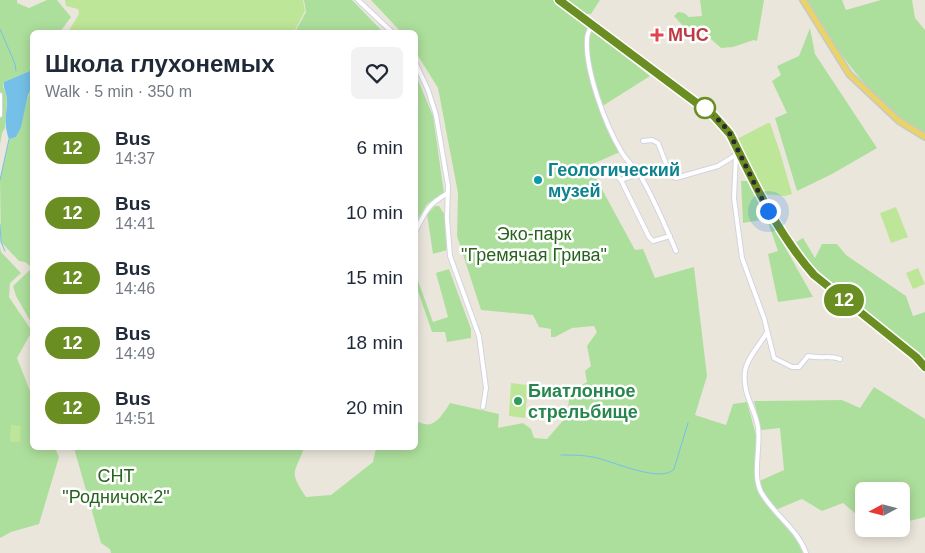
<!DOCTYPE html>
<meta charset="utf-8">
<style>
body{margin:0;font-family:Arial,sans-serif;background:#f2f2f3;color:#1f2937;height:100vh;display:flex;flex-direction:column;font-size:19px;white-space:nowrap}
*{box-sizing:border-box;margin:0}
p{font-size:16px;color:#747a83}
.icon{flex:none;width:28px;height:28px;fill:none;stroke:currentColor;stroke-width:2;stroke-linecap:round;stroke-linejoin:round}
.map{position:relative;flex:1;overflow:hidden}
.details{position:absolute;left:30px;top:30px;width:388px;height:420px;display:flex;flex-direction:column;background:#fff;border-radius:8px;box-shadow:0 2px 12px #0003}
.details>*{flex:none}
.badge{padding:0 10px;border-radius:16px;font-size:18px;line-height:32px}
.needle{width:32px;rotate:263deg}
.controls{position:absolute;left:855px;top:482px;display:grid;gap:10px}
.controls a{display:grid;place-items:center;width:55px;height:55px;border-radius:8px;background:#fff;box-shadow:0 2px 12px #0003;font-size:25px}
.you{position:absolute;width:25px;height:25px;margin:-12px;border:4px solid #fff;border-radius:50%;background:#1a73e8;box-shadow:0 0 0 8px #1a73e833}
.map>.badge{position:absolute;translate:-50% -50%;box-shadow:0 0 0 2px #fff}
.round{display:grid;place-items:center;flex:none;width:52px;height:52px;border-radius:8px;background:#f2f2f3}
.headline{display:flex;align-items:center;justify-content:space-between;height:85px;padding:0 15px}
h1{font-size:24px;font-weight:700;line-height:38px}
ul{padding:0;list-style:none}
li{display:flex;align-items:center;gap:15px;height:65px;padding:0 15px}
li div{flex:1}
li b{display:block;font-size:19px}
li em{font-style:normal}
li .badge{min-width:55px;font-weight:700;text-align:center}
.map>svg:first-child{display:block}
</style>
<div class="map">
<svg width="925" height="553" viewBox="0 0 925 553">
<rect width="100%" height="100%" fill="#ebe6dc"/>
<path fill="#addf9c" d="M0 0H17V3L29 8 47 0H57L71 17 60 32H32V70L4 82 3 86 7 97 5 128 2 133 0 144Z
M304 0H352L383 32H295L306 12Z
M371 0H553L650 76 601 107 609 132 620 152 595 163 591 169 635 250 643 249 655 278 694 267 707 376 695 415 726 425 733 404 747 402 756 435 755 483 784 470 780 428 761 430 754 401 842 400 860 408 874 387 925 419V517L901 523V491H864V521L843 503 822 511 802 499 773 511 793 533 803 553H111L110 549 101 543 74 448H304C295 474 288 470 306 497L331 495 373 462 376 448H415V420C433 432 441 417 450 403L499 414 498 428 523 423 531 429 534 438 547 439 567 416 570 392 587 382 585 371 591 366 587 346 597 332 594 326 572 328 555 337H551V329L539 327 533 315 481 310 457 236 458 193 438 88 415 51V32H401Z
M567 0H600L591 14H586Z
M700 0H764L757 41 754 40 733 47 721 48 702 31 683 26 674 16 678 12 684 13 689 17 702 16Z
M805 0H842L846 10 881 0H912L915 18 925 30V133C916 128 907 123 899 116 859 85 832 42 805 0Z
M810 28 815 54 877 148 832 174 797 191 775 118 787 113 772 81 781 75 777 66 799 56Z
M415 73 433 116 444 193 427 204 415 224Z
M32 87V266L31 267 25 262 19 261 1 242 0 180 9 139 16 137C24 121 24 103 32 87Z
M741 181H748L813 297 778 302 768 254 778 251 767 219 743 223Z
M435 206H439L445 215 447 250 433 254 427 214Z
M803 238 815 258 822 244H837L846 255 906 296 913 316 925 312V363L810 264 796 242Z
M0 247 1 252 21 273 10 283 9 297 32 331 17 358 32 396V448H55L59 457 39 524 11 532 0 538Z
M32 268V324L16 296 13 286Z
M449 269 471 329V338L447 342 445 332H432L415 282 418 281 433 322 448 317 436 273Z"/>
<path fill="#bee698" d="M65 0H303L305 11 294 32H68L79 14 78 9 66 6Z
M768 123H770L780 152 792 194 785 196 764 194 737 139Z
M896 207 908 237 891 243 880 213Z
M918 268 925 284 913 289 906 273Z
M511 383 528 385 525 418 509 416Z
M11 425 21 426 20 442H10Z"/>
<path fill="#75c0e8" d="M32 70V87L28 95 21 127 16 137 9 139C3 122 7 114 7 98 6 92 3 88 4 82Z"/>
<g fill="none" stroke-linecap="round" stroke-linejoin="round">
<path stroke="#75c0e8" stroke-width="1" d="M0 29 15 64 16 71
M0 180 9 139
M0 224 1 242 5 251
M561 455C572 455 582 455 593 457 610 460 661 484 674 469L688 423"/>
<defs>
<path id="minor" d="M358 0 392 32
M592 24C590 29 587 34 587 39 585 70 605 124 621 151 626 161 635 167 640 175 654 199 665 225 676 251
M415 62 428 90 436 115 448 186 447 218 450 256 479 336 486 388 483 407
M0 95V115
M643 141 652 140 658 143 670 174 676 178 718 166 736 155
M732 141 736 155 734 198 742 258 764 318 774 358 792 367H799L808 356C821 359 829 355 840 359
M616 175 621 180 649 237 653 241 670 236
M621 180C638 173 651 171 669 171
M415 232C427 210 426 206 448 193
M767 332C761 344 747 357 745 371 742 394 755 408 758 427 761 446 752 475 761 492 774 515 797 528 806 553"/>
<path id="major" d="M559 0 715 115C739 141 751 178 767 209 780 232 797 255 814 275L915 357 925 367
M803 0 849 74 899 121 925 137"/>
</defs>
<use href="#minor" stroke="#d2d3e2" stroke-width="6"/>
<use href="#major" stroke="#c8c8c8" stroke-width="8"/>
<use href="#minor" stroke="#fff" stroke-width="4"/>
<use href="#major" stroke="#e9d464" stroke-width="5"/>
</g>
<g fill="none" stroke-linecap="round" stroke-linejoin="round">
<defs>
<path id="line" d="M559 0 714 116 730 134C754 183 777 233 814 275L916 357 925 367"/>
</defs>
<use href="#line" stroke="#fff" stroke-width="11"/>
<use href="#line" stroke="#6b8e23" stroke-width="8"/>
<path stroke="#2a2a2a" stroke-width="5" stroke-dasharray="0 9" d="M705 108 722 123 730 134 768 211"/>
</g>
<path fill="#e0444e" stroke="#fff" stroke-width="2" d="M654.5 27.5h5v5h5v5h-5v5h-5v-5h-5v-5h5z"/>
<circle fill="#fff" stroke="#6b8e23" stroke-width="2.5" cx="705" cy="108" r="10"/>
<circle fill="#0f9aa8" stroke="#fff" stroke-width="2" cx="538" cy="180" r="5"/>
<circle fill="#2e9e5b" stroke="#fff" stroke-width="2" cx="518" cy="401" r="5"/>
<g text-anchor="middle" stroke-width="5" stroke-linejoin="round" paint-order="stroke">
<g font-size="18" font-weight="bold" fill="#be3a42" stroke="#fff" text-anchor="start">
<text x="668" y="41">МЧС</text>
</g>
<g font-size="18" font-weight="bold" fill="#0d838f" stroke="#fff" text-anchor="start">
<text x="548" y="176">Геологический<tspan x="548" dy="21">музей</tspan></text>
</g>
<g font-size="18" fill="#27631e" stroke="#fff">
<text x="534" y="240">Эко-парк<tspan x="534" dy="21">"Гремячая Грива"</tspan></text>
<text x="116" y="482">СНТ<tspan x="116" dy="21">"Родничок-2"</tspan></text>
</g>
<g font-size="18" font-weight="bold" fill="#27864d" stroke="#fff" text-anchor="start">
<text x="528" y="397">Биатлонное<tspan x="528" dy="21">стрельбище</tspan></text>
</g>
</g>
</svg>
<div class="controls">
<a><svg class="needle" viewBox="-14 -14 28 28"><path d="M0-13l5 13h-10z" fill="#e53935"/><path d="M0 13l5-13h-10z" fill="#747a83"/></svg></a>
</div>
<div class="you" style="left:768px;top:211px"></div>
<b class="badge" style="left:844px;top:300px;background:#6b8e23;color:#fff">12</b>
<section class="details">
<div class="headline"><div><h1>Школа глухонемых</h1><p>Walk · 5 min · 350 m</p></div><a class="round"><svg class="icon" aria-label="heart" viewBox="0 0 24 24"><path d="M12 20l-8-8c-3-5 5-10 8-4 3-6 11-1 8 4z"/></svg></a></div>
<ul>
<li><span class="badge" style="background:#6b8e23;color:#fff">12</span><div><b>Bus</b><p>14:37</p></div><em>6 min</em></li>
<li><span class="badge" style="background:#6b8e23;color:#fff">12</span><div><b>Bus</b><p>14:41</p></div><em>10 min</em></li>
<li><span class="badge" style="background:#6b8e23;color:#fff">12</span><div><b>Bus</b><p>14:46</p></div><em>15 min</em></li>
<li><span class="badge" style="background:#6b8e23;color:#fff">12</span><div><b>Bus</b><p>14:49</p></div><em>18 min</em></li>
<li><span class="badge" style="background:#6b8e23;color:#fff">12</span><div><b>Bus</b><p>14:51</p></div><em>20 min</em></li>
</ul>
</section>
</div>
